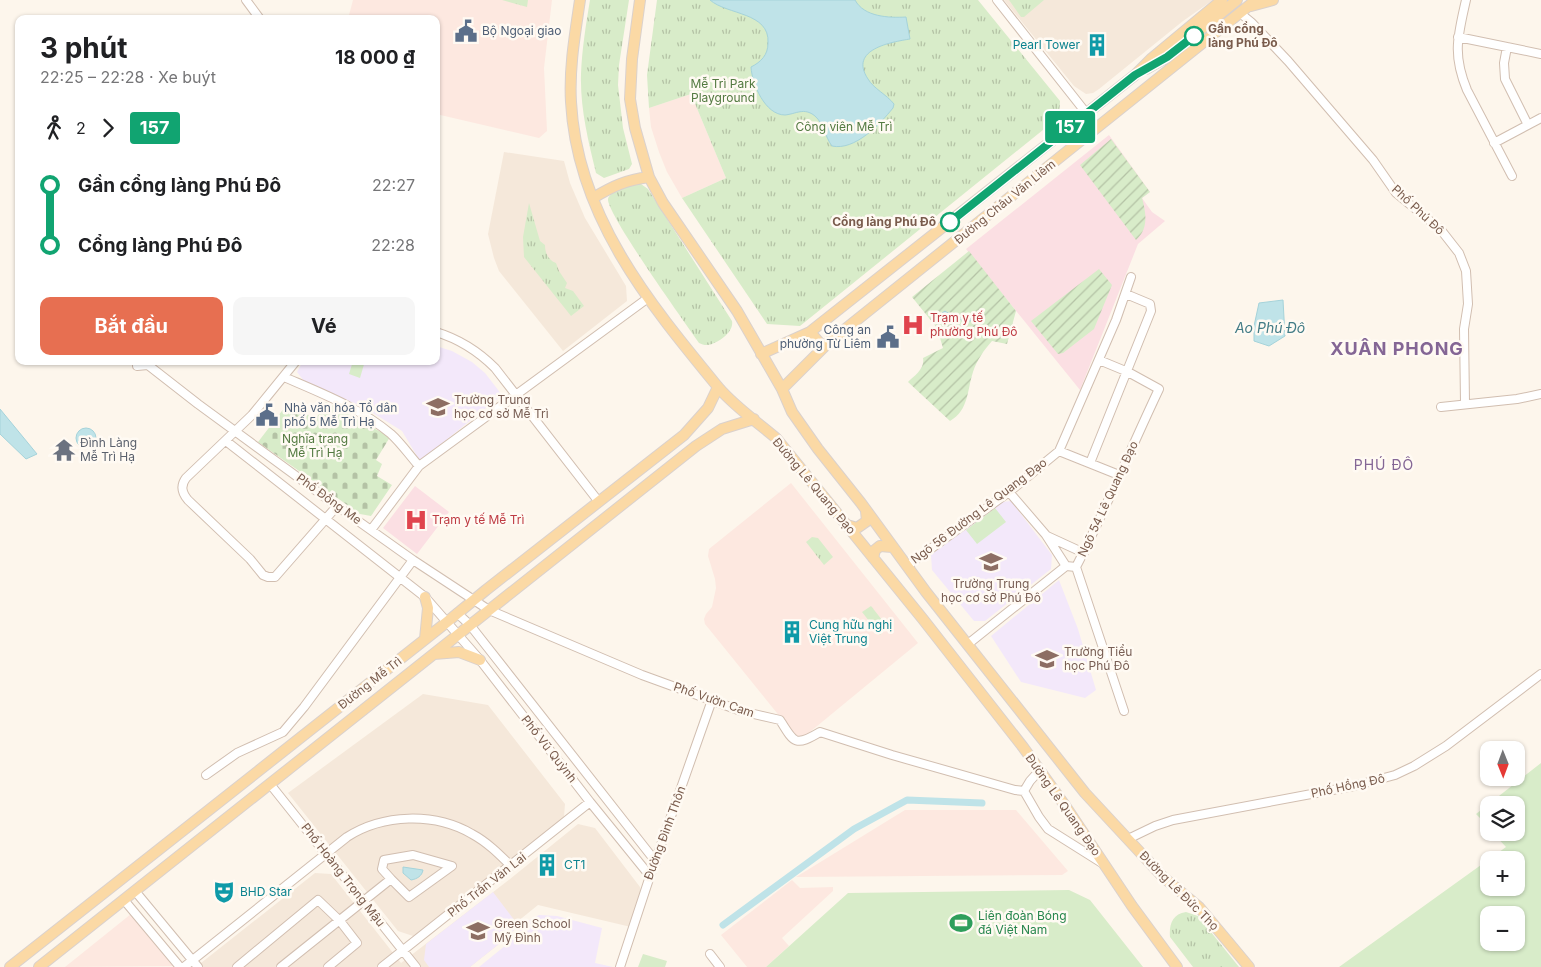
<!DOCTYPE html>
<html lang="vi">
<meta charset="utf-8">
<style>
body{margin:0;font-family:Inter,sans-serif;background:#f6f6f6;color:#202124;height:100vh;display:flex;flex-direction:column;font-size:19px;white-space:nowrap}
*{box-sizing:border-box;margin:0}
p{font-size:16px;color:#757577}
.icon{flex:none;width:28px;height:28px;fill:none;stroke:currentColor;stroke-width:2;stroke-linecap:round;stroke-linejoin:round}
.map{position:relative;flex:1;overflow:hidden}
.drawer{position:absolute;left:15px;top:15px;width:425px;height:350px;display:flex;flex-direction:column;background:#fff;border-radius:10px;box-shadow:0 1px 4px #0004}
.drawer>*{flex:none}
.badge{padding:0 10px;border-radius:4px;font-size:18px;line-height:32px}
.needle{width:32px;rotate:179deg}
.buttons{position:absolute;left:1480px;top:741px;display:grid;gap:10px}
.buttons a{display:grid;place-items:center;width:45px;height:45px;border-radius:10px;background:#fff;box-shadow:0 1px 4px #0004;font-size:25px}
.map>.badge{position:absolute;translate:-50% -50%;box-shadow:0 0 0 2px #fff}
.legs{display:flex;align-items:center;gap:8px;height:55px;padding:0 25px;font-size:16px}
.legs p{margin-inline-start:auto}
.headline{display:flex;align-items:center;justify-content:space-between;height:85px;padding:0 25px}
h1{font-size:28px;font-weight:700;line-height:38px}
.primary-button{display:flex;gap:10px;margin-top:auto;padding:10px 25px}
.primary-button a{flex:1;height:58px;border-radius:10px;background:#e76f51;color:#fff;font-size:20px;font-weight:700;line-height:58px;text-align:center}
.primary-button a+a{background:#f6f6f6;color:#202124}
ul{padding:0 25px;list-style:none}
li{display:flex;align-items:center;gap:18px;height:60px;font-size:19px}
li i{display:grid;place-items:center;width:8px;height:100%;margin:0 6px;background:currentColor}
li i::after{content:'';width:12px;height:12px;margin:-6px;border:4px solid;border-radius:50%;background:#fff}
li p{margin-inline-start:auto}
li:first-child i{background:linear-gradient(#0000 50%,currentColor 0)}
li:last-child i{background:linear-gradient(currentColor 50%,#0000 0)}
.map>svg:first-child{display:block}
</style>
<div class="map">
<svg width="1541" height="967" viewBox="0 0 1541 967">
<defs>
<pattern id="grass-tufts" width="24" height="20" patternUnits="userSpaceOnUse" patternTransform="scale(1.25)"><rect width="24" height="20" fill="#d8ecc9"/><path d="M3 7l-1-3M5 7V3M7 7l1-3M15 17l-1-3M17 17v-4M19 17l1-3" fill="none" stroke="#b4c2a5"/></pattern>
<pattern id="cemetery-stones" width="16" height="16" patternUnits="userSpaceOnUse" patternTransform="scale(1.25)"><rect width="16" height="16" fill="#d8ecc9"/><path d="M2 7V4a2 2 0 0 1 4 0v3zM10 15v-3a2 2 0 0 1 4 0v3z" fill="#b4c2a5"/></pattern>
<pattern id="garden-furrows" width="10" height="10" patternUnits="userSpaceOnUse" patternTransform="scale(1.25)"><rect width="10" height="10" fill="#d8ecc9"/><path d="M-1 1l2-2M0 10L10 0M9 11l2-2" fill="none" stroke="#b4c2a5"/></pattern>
</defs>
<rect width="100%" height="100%" fill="#fdf6ec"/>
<path fill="#f5e8da" d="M1004 0H1213L1183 21 1099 89 1093 93 1086 94 1074 86Z
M504 152 564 161 570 183 585 218 626 286 627 301 563 351 499 271 494 258 488 234Z
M423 694 488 705 565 804 564 817 416 937 398 931 288 793Z
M578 824 595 828 640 887 642 896 631 927 538 905 517 922 518 925 509 936 470 967H196L315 873 331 874 401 963 510 879Z"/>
<path fill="#fde8e0" d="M353 0H552L544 68 547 131 539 138 436 114V19H348Z
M691 94 726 178 682 198 667 172 659 152 651 127 649 108Z
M791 483 918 643 805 736 799 738 793 733 705 624 704 619 706 614 712 607 716 588 715 579 708 556 709 549Z
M905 810H1016L1068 871 1062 875 796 877Z
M792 880 800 888 833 887V891L782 938 789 946 766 967H747L721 935Z
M131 914 173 966 65 967Z"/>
<path fill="#f3e8fa" d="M436 346 452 351 472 362 485 373 502 395 420 461 402 431 365 408 304 381 297 372 303 361H436Z
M1011 501 1052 555 1051 569 985 621H974L932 570 931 555 1002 502Z
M1059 580 1078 629 1096 690 1085 698 1021 682 991 636Z
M493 892 518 925 509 936 470 967H429L424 960 426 944Z
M539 915 557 916 602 928 595 963 613 967H479L511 941 526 922Z"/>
<path fill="#fbdfe3" d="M1109 135 1150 192 1142 198 1152 212 1165 221 1138 244 1080 390 966 249Z
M415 486 449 512 417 554 383 528Z"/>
<path fill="url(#grass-tufts)" d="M502 0H528L527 7Z
M590 0H629L619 65 618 85 623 128 632 164 629 169 604 178 596 173C588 140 580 108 581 74 582 49 586 24 590 0Z
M657 0H978L1060 101 1059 117 800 326 767 324 682 198 726 178 691 94 649 108 647 75Z
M1009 0H1044L1024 17H1021Z
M634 184H641L648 189 732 321C734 331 721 341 712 344 707 346 703 345 699 343 686 324 606 213 608 199 610 191 627 187 634 184Z
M529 203 540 241 545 245C545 253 548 260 556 263L559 271 567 283 565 288 573 291 584 306 571 316 524 257 523 237Z
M812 537 818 538 833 557 824 565 806 542Z
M871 606 886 625 885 629 880 635 862 612Z
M1186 912 1198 916 1239 967H1193L1170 937C1169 925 1172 914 1186 912Z"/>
<path fill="url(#cemetery-stones)" d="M326 402 390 437 376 460 382 464 377 476 392 485 371 516 360 514 258 442 288 403 305 414 317 417Z"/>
<path fill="url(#garden-furrows)" d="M1111 139 1150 192 1142 198C1146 212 1149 229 1136 240L1080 165Z
M969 251 1016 311 1007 344 992 341C984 350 977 360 973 372 967 390 969 410 950 421L908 382C915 375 925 369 923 358L943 348 937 328 912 297Z
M1099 269 1112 285 1094 329 1063 353 1058 354 1031 321Z"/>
<path fill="#d8ecc9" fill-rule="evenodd" d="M353 361H365L360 378 349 374Z
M995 508 1006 522 977 544 966 530Z
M1541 763V967H1339L1506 847 1493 833 1516 832V805H1489V827L1476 814ZM1489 860H1516V888H1489ZM1489 915H1516V942H1489Z
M1069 890 1090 900 1143 967H766L848 893Z
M643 954 667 961 665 967H638Z"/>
<path fill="#bfe3e8" stroke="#a5d3da" d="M710 0H855C864 17 889 18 906 17L910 39C892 42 848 49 868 79 874 89 886 94 894 104L893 108C880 124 855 151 832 146 825 137 824 124 815 116 804 107 796 114 785 115 765 115 752 84 751 67 761 62 768 55 768 43 770 12 727 15 710 0Z
M1283 300 1285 336 1269 346 1254 341V326L1259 303Z
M945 311C947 313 960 318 964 318 967 317 969 315 971 314L974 317 973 320C965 324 954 315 945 318L942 313Z
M0 409 37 454 26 459 0 434Z
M76 438a10 10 0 1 1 20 0a10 10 0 1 1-20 0Z
M403 867 423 870C422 876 417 879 411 880L403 873Z"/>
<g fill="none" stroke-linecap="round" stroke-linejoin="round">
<path stroke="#bfe3e8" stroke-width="7" d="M723 925 854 829 907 800 982 803"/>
<defs>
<path id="minor" d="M246 0 260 19
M997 0 1087 114
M1466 0C1458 36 1452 54 1467 90L1512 176
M1240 13 1251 22 1288 61 1373 160 1396 193 1441 230 1459 253 1466 271 1468 304 1464 329 1465 403
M1458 37 1541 54
M1507 47 1504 63 1505 79 1528 125
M1494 143 1541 118
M436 332C459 339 478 351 495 368L599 502
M296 361 252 415 186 478C180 486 182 493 188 500L250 559 263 575 268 577H275L337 506
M137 366 148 365 198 404 337 506 413 560 489 610 642 675 741 711 780 720C794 743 795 747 820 732L892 755 1015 790 1024 791
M284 377C321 393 360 408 391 434 401 443 410 456 419 466
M1441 407 1517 399 1541 394
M226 441 425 597 480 660 590 802 650 876
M1059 451 1119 475
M1090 463 1151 311 1150 304 1126 294
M1009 492 1046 535 1066 566
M371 530 419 466 648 298
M1047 536 1084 553
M907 566 1009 492 1059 451 1116 320 1131 277
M1076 567C1106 509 1131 448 1159 389L1128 372 1099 360
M1076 567 1124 711
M457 613 470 625 656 862
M968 644 1066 566 1076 567
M206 775 237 753 283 732 304 707 413 560
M270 784 416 967
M1024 791 1039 817 1048 829 1102 863
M1024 791 1030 781 1040 770
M1128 839 1155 826 1173 820 1354 786 1395 775 1414 766 1446 746 1541 674
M135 891 198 967
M124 900 180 967
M710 954 720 967
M184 967 347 837C383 814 434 812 472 834 487 842 499 854 511 866
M237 967 318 900 340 921 357 943 328 967
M281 967 391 879 409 897 452 866 413 855 384 860 382 869 391 879
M382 967 590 802
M620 967 650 876 712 700"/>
<path id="major" d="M580 0C575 34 569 68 571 102 577 216 649 303 718 387 735 407 756 421 776 438L922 618 1023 747 1066 807 1132 906 1177 967
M640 0 632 59 630 99 635 128 649 177 663 203 737 311 782 389 792 412 818 449 861 503 926 592 1085 793 1163 877 1199 907 1249 967
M1251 6 1273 0
M1146 69 1167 57 1237 0
M593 198C613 186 626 180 649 177
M810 332 823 347
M761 354 810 332 1135 75 1152 58 1222 0
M782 389 828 343 1256 0
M847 525 857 528 867 521 866 511
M873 558 875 550 880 546 892 547
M425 597 428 608 425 639
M434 654 459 652 480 660
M10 967 447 622 486 590 684 435 708 408 718 387
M39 967 696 446 722 429 754 419"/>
</defs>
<use href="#minor" stroke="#d1beb0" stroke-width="10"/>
<use href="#major" stroke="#dad1cd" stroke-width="12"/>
<use href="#minor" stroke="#fff" stroke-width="8"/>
<use href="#major" stroke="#fbd9a5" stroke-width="10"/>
</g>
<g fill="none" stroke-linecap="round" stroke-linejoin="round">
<defs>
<path id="line-1" d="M950 222 1135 75 1167 57 1194 36"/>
</defs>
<use href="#line-1" stroke="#fff" stroke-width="11"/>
<use href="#line-1" stroke="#11a471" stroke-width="8"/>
</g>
<defs>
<symbol id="civic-bare" viewBox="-9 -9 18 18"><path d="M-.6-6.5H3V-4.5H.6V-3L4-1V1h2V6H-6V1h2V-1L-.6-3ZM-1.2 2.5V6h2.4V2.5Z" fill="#5c6f8a" stroke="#fffaf3" stroke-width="2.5" paint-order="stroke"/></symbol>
<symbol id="building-bare" viewBox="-9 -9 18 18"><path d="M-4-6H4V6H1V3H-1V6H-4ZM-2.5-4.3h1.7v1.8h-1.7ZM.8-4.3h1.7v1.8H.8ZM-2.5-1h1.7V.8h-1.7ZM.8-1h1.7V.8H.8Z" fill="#0f9aa8" stroke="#fffaf3" stroke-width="2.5" paint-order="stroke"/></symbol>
<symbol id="hospital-bare" viewBox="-9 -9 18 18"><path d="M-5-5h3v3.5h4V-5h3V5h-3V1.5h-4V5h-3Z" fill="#e0444e" stroke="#fffaf3" stroke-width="2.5" paint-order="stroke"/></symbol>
<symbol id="school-bare" viewBox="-9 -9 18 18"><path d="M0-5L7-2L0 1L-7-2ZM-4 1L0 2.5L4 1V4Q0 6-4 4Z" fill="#8d6e63" stroke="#fffaf3" stroke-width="2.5" paint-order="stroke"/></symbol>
<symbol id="temple-bare" viewBox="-9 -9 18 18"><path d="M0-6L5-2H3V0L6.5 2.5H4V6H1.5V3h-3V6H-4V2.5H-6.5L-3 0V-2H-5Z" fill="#6b7280" stroke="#fffaf3" stroke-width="2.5" paint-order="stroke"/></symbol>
<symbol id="theatre-bare" viewBox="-9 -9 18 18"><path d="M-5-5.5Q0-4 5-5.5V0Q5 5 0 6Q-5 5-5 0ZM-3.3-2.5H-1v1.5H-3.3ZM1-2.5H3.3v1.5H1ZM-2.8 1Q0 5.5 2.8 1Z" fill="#0f9aa8" stroke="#fffaf3" stroke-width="2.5" paint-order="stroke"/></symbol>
<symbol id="stadium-bare" viewBox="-9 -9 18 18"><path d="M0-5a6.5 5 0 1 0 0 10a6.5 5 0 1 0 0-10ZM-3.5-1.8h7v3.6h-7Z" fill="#2e9e5b" stroke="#fffaf3" stroke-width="2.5" paint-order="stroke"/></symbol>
</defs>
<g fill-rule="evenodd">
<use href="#civic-bare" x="450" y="15" width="32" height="32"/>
<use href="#building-bare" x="1081" y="29" width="32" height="32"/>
<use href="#hospital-bare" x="897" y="309" width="32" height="32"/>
<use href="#civic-bare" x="872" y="321" width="32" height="32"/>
<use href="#school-bare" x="422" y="391" width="32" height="32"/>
<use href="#civic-bare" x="251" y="399" width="32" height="32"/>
<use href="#temple-bare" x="48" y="434" width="32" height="32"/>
<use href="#hospital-bare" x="400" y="504" width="32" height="32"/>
<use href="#school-bare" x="975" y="546" width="32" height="32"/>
<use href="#building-bare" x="776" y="616" width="32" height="32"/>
<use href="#school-bare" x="1031" y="643" width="32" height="32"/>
<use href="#building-bare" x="531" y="849" width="32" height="32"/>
<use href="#theatre-bare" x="208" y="876" width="32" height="32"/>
<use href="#stadium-bare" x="945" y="907" width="32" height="32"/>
<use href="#school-bare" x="462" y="915" width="32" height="32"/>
</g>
<g fill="#fff" stroke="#11a471" stroke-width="2.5">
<circle cx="1194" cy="36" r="9"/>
<circle cx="950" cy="222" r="9"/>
</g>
<g text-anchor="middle" stroke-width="5" stroke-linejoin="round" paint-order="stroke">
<g font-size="12" font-weight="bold" fill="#7a5c4d" stroke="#fffaf3" text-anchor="start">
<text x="1208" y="33">Gần cổng<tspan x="1208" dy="14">làng Phú Đô</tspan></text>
<text x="936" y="226" text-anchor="end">Cổng làng Phú Đô</text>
</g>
<g font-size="12" fill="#4e5e75" stroke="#fffaf3" text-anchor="start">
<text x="482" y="35">Bộ Ngoại giao</text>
<text x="871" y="334" text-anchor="end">Công an<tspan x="871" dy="14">phường Từ Liêm</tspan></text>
<text x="284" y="412">Nhà văn hóa Tổ dân<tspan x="284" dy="14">phố 5 Mễ Trì Hạ</tspan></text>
</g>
<g font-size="12" fill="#0d838f" stroke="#fffaf3" text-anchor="start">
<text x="1080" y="49" text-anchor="end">Pearl Tower</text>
<text x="809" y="629">Cung hữu nghị<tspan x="809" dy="14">Việt Trung</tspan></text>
<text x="564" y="869">CT1</text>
<text x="240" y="896">BHD Star</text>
</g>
<g font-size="12" fill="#537a41" stroke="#fffaf3">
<text x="723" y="88">Mễ Trì Park<tspan x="723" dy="14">Playground</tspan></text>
<text x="844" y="131">Công viên Mễ Trì</text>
<text x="315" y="443">Nghĩa trang<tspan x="315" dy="14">Mễ Trì Hạ</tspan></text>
</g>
<g font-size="12" fill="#7a5c4d" stroke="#fffaf3">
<text transform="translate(1005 202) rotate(-39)" y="4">Đường Châu Văn Liêm</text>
<text transform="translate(1418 210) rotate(43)" y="4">Phố Phú Đô</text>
<text transform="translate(814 486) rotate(50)" y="4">Đường Lê Quang Đạo</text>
<text transform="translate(329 499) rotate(36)" y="4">Phố Đồng Me</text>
<text transform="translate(1108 499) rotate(-65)" y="4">Ngõ 54 Lê Quang Đạo</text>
<text transform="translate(979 511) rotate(-37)" y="4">Ngõ 56 Đường Lê Quang Đạo</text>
<text transform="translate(370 683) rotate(-38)" y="4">Đường Mễ Trì</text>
<text transform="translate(714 700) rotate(19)" y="4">Phố Vườn Cam</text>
<text transform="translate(549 749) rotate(52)" y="4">Phố Vũ Quỳnh</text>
<text transform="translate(1348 786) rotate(-12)" y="4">Phố Hồng Đô</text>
<text transform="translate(1063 805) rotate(55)" y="4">Đường Lê Quang Đạo</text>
<text transform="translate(665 833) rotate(-70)" y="4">Đường Đình Thôn</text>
<text transform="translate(343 875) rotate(52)" y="4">Phố Hoàng Trọng Mậu</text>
<text transform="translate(487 885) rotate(-38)" y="4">Phố Trần Văn Lai</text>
<text transform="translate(1179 891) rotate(45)" y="4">Đường Lê Đức Thọ</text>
</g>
<g font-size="12" fill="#be3a42" stroke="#fffaf3" text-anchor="start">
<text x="930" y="322">Trạm y tế<tspan x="930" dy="14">phường Phú Đô</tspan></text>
<text x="432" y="524">Trạm y tế Mễ Trì</text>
</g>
<g font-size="12" fill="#785e54" stroke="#fffaf3" text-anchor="start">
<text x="454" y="404">Trường Trung<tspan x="454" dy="14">học cơ sở Mễ Trì</tspan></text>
<text x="991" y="588" text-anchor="middle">Trường Trung<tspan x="991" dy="14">học cơ sở Phú Đô</tspan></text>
<text x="1064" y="656">Trường Tiểu<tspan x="1064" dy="14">học Phú Đô</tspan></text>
<text x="494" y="928">Green School<tspan x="494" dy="14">Mỹ Đình</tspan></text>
</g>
<g font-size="12" fill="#5b616d" stroke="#fffaf3" text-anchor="start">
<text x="80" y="447">Đình Làng<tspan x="80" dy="14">Mễ Trì Hạ</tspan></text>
</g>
<g font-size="12" fill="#27864d" stroke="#fffaf3" text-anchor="start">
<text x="978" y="920">Liên đoàn Bóng<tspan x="978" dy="14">đá Việt Nam</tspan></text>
</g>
<g font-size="14" font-style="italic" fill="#437c86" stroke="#fffaf3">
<text x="1270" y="333">Ao Phú Đô</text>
</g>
<g font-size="14" letter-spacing="1" fill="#846695" stroke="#fffaf3">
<text x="1384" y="470">PHÚ ĐÔ</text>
</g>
<g font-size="18" font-weight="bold" letter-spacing="1" fill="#846695" stroke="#fffaf3">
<text x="1397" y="355">XUÂN PHONG</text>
</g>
</g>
</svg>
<div class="buttons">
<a><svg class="needle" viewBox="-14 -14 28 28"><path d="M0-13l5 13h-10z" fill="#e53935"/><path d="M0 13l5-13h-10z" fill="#757577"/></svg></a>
<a><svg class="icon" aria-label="layers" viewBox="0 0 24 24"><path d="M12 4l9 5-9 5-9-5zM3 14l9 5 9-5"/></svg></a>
<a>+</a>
<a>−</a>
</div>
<b class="badge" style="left:1070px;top:127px;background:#11a471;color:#fff">157</b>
<section class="drawer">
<div class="headline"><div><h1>3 phút</h1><p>22:25 – 22:28 · Xe buýt</p></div><b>18 000 ₫</b></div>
<div class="legs"><svg class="icon" aria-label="walk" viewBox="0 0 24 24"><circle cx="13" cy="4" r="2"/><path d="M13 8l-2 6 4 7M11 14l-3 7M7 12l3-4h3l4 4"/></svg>2<svg class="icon" aria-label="forward" viewBox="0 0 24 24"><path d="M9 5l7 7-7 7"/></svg><b class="badge" style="background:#11a471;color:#fff">157</b></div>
<ul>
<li><i style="color:#11a471"></i><b>Gần cổng làng Phú Đô</b><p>22:27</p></li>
<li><i style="color:#11a471"></i><b>Cổng làng Phú Đô</b><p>22:28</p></li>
</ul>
<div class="primary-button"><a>Bắt đầu</a><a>Vé</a></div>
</section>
</div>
